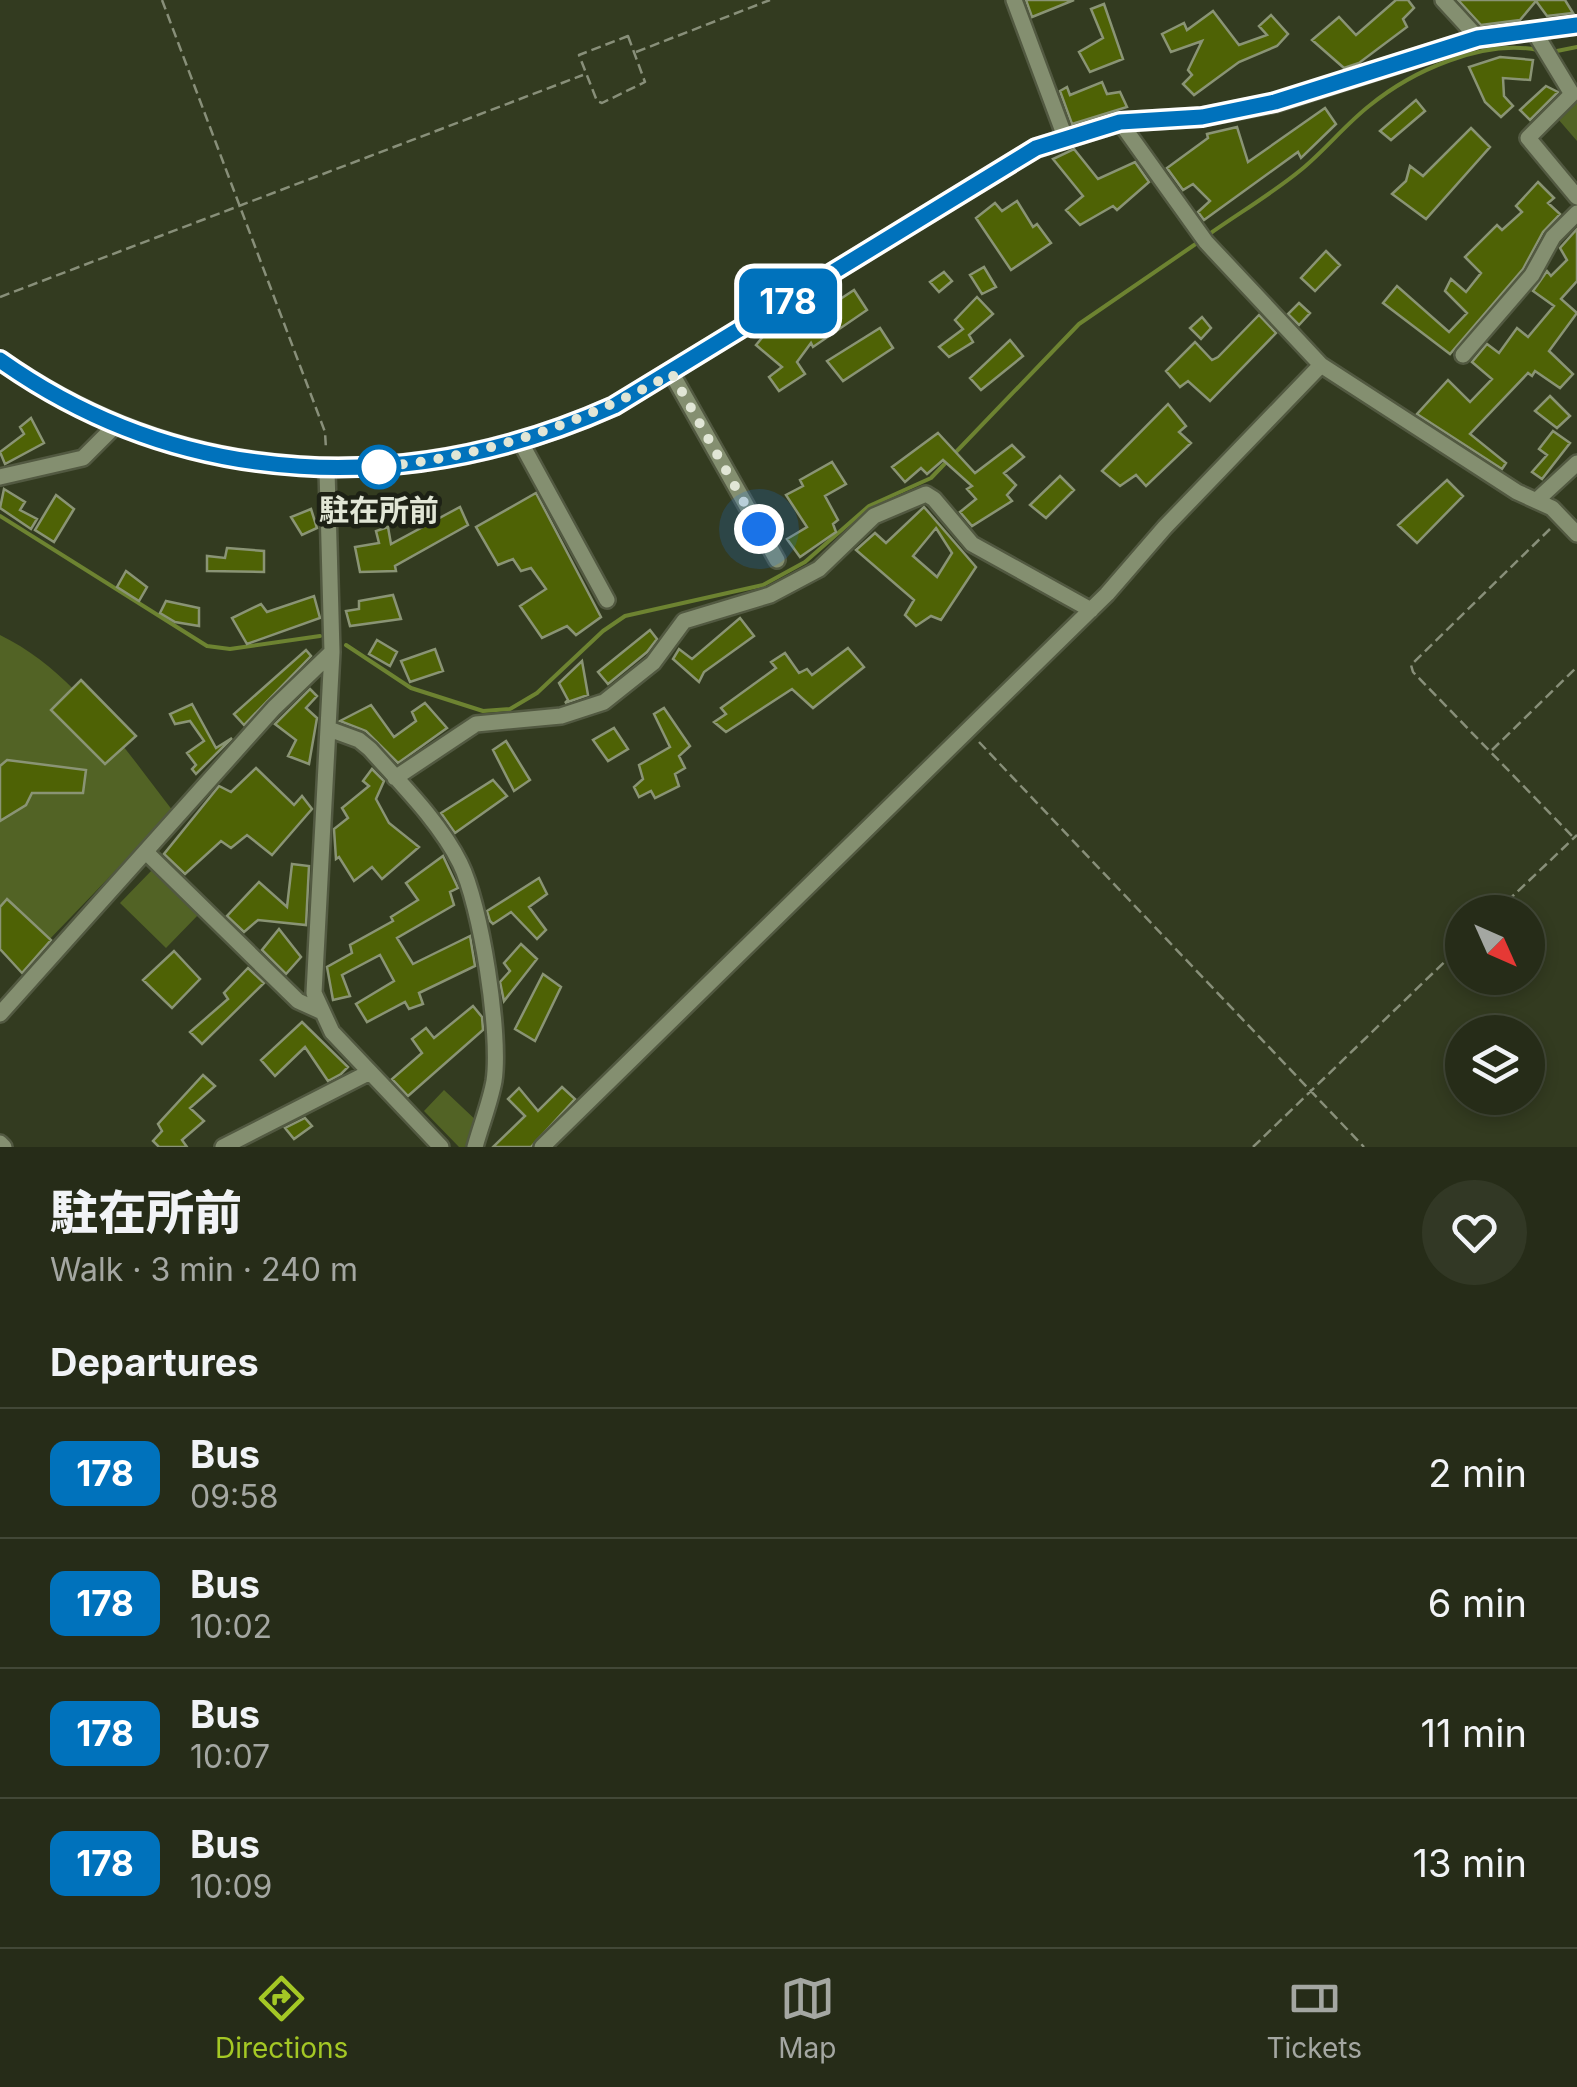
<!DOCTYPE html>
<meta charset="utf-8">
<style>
body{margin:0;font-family:Inter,"Noto Sans JP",sans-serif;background:#323825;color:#f1f3f6;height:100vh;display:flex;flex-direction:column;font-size:38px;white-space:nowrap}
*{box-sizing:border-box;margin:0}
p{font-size:32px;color:#a4a7a2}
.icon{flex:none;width:55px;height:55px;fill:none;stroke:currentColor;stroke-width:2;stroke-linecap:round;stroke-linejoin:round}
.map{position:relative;height:1147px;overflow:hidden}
.panel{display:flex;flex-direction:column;background:#262c18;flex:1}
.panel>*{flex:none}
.badge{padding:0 20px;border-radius:15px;font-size:35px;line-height:65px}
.needle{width:65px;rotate:135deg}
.buttons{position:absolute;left:1445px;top:895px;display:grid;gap:20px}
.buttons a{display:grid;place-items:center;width:100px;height:100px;border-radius:50%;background:#262c18;box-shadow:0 5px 15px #0003,0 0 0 2px #424837;font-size:50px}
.you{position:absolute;width:50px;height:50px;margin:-25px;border:8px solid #fff;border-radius:50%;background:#1a73e8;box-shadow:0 0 0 15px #1a73e833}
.map>.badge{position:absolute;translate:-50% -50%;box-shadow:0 0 0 5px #fff}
h2{padding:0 50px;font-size:38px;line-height:90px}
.round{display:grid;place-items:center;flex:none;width:105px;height:105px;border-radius:52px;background:#323825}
.headline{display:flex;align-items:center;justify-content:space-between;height:170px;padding:0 50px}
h1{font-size:48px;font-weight:800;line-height:75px}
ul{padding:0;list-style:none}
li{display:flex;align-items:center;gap:30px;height:130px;padding:0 50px;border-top:2px solid #424837}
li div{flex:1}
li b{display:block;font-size:38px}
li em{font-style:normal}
li .badge{min-width:110px;font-weight:700;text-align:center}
.tab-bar{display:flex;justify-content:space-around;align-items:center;height:140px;border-top:2px solid #424837;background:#262c18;font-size:28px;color:#a4a7a2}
.tab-bar a{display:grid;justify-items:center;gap:5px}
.tab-bar .selected{color:#a4c825}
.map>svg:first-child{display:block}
</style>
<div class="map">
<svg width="1577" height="1147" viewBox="0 0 1577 1147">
<rect width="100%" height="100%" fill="#333b20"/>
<path fill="#526325" d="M1577 101V141L1558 119Z
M0 635C74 671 123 747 173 811L20 970 0 951Z
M153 869 199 914 166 948 120 903Z
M444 1090 480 1124 471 1147H459L424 1111Z"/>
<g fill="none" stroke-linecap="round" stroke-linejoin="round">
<path stroke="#6d8331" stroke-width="4" d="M1552 52 1577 47
M1208 235C1239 213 1273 193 1302 169 1326 149 1345 125 1369 106 1412 71 1482 39 1538 50
M0 516 207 646 230 649 320 636
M346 645 411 688 483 711 510 709 537 693 603 631 625 616 763 585 805 562 869 506 931 478 1079 324 1200 241"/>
</g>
<path fill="#4e6205" stroke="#8a9475" stroke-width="2.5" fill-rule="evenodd" d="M1026 0H1074L1032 17Z
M1396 0H1408L1414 8 1403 19 1407 27 1359 63 1344 68 1312 40 1339 17 1356 35Z
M1458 0H1565L1573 13 1547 16 1536 1 1520 20 1481 25Z
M1104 4 1123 59 1090 72 1079 52 1103 38 1091 9Z
M1213 11 1239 45 1267 35 1259 26 1271 15 1288 34 1277 46 1239 62 1194 95 1183 84 1192 75 1188 70 1202 41 1171 52 1162 34 1184 23 1187 30Z
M1500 57 1533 60 1530 80 1503 78 1504 96 1513 106 1501 117 1485 102 1469 67Z
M1102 82 1107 94 1120 92 1127 107 1072 124 1060 91 1067 87 1070 95Z
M1546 86 1558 92 1530 120 1520 110Z
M1416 100 1425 111 1391 140 1380 131Z
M1325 108 1336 124 1301 158 1298 152 1204 220 1198 212 1210 201 1193 184 1183 190 1167 168 1208 138 1207 134 1237 127 1248 162Z
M1471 128 1490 147 1426 219 1392 194 1406 181 1410 166 1423 176Z
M1074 149 1098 179 1135 162 1149 182 1117 210 1113 206 1080 225 1066 210 1083 196 1053 159Z
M1538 182 1554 198 1548 203 1560 214 1543 232 1523 269 1450 354 1383 303 1397 286 1449 332 1467 313 1445 291 1451 279 1466 292 1481 273 1465 257 1497 225 1502 230 1522 212 1516 206Z
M1017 201 1033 227 1037 224 1051 243 1011 270 976 218 995 203 1002 211Z
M1577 229V281L1561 299 1577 313 1549 351 1573 374 1560 388 1535 371 1532 376 1528 373 1470 434 1506 463 1502 469 1417 414 1448 380 1470 402 1492 379 1472 362 1487 344 1499 353 1517 328 1528 337 1554 306 1533 291 1547 271 1551 276 1567 260 1560 248Z
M1326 251 1340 265 1315 291 1301 278Z
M984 267 996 287 982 294 970 275Z
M944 272 952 281 939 292 930 282Z
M854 290 867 310 813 347 811 343 797 362 805 374 779 391 769 377 782 367 756 345 771 327 791 315 798 327Z
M977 297 993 314 969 335 973 342 949 357 939 347 963 329 955 320Z
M1299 303 1310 313 1299 325 1288 314Z
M1259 315 1276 333 1210 401 1188 381 1180 387 1166 371 1195 342 1212 360 1218 357Z
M1202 317 1211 328 1201 339 1190 328Z
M880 328 893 348 843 381 827 361Z
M1010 340 1023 356 981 390 970 378Z
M1550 396 1570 416 1557 428 1535 411Z
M1168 404 1186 426 1179 432 1191 443 1146 486 1136 475 1120 486 1102 471Z
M31 418 44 443 5 464 0 452 24 434 20 427Z
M1553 431 1570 443 1542 479 1532 472 1547 455 1539 449Z
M938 433 975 473 1012 445 1024 457 1004 473 1016 485 1007 495 1012 501 972 526 960 512 976 499 967 489 972 486 943 460 927 474 921 468 905 482 892 467Z
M832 462 846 484 825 496 838 520 833 524 836 532 800 557 787 539 807 527 786 495 803 486 800 480Z
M1060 476 1074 490 1046 518 1030 505Z
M1447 480 1463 496 1417 543 1398 525Z
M4 489 25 502 20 510 37 519 31 529 0 508Z
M536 493 601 617 576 635 567 626 542 638 520 606 546 589 531 568 521 571 513 559 498 565 476 527Z
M56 495 74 509 54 542 35 530Z
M460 507 468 525 395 566 396 571 360 572 355 547 379 543 376 531 388 527 391 544Z
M924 507 976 567 941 620 931 616 916 626 905 615 914 600 856 550 875 533 886 543ZM936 528 952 553 937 577 913 556Z
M311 509 317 528 302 535 291 517Z
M227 548 264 551V572L207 571V556L225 558Z
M126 571 147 587 139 601 117 587Z
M393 595 401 619 350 626 346 611 359 609V601Z
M314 596 320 618 247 644 232 618 261 604 267 612Z
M166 601 199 608V626L175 622 160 613Z
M740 618 754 636 704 672 699 682 673 659 679 649 692 659Z
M650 630 657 639 647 652 608 684 598 672Z
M377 640 397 652 390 666 369 654Z
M848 648 864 667 813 708 792 689 726 732 714 722 726 714 721 708 776 668 771 662 785 653 799 673 807 669 812 675Z
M435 649 443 671 410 682 401 661Z
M306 650 311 656 244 725 234 714Z
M582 661 588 695 565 703 568 700 559 683Z
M81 680 136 736 105 764 51 710Z
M310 689 317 696 306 708 317 718 309 764 288 756 296 740 275 724Z
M425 703 447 728 398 763 366 731 340 721 371 705 394 737 416 721 412 712Z
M192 704 216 748 232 738 196 774 192 769 196 765 187 753 204 741 190 721 175 724 170 714Z
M664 708 690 746 679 756 685 768 675 774 679 786 655 798 651 791 639 797 634 787 643 779 639 765 670 747 654 714Z
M614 728 628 749 608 761 593 740Z
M506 741 530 780 514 791 493 750Z
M7 760 86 770 83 793H32L26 805 0 821V766Z
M256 768 294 805 302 796 312 809 272 855 247 835 231 848 221 841 185 874 164 854 219 786 231 792Z
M372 769 384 781 376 799 389 823 419 847 382 879 372 867 354 881 339 857 336 859 334 829 348 818 342 808 369 786 363 781Z
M493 780 507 796 455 833 441 813Z
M443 856 458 888 450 892 454 905 397 938 413 964 470 936 475 966 419 993 423 1004 409 1009 405 1002 367 1022 356 1004 394 981 380 955 342 975 350 996 333 1000 327 967 352 953 350 945 393 921 391 917 418 900 406 883Z
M292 864 309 866 306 925 258 920 244 932 227 916 259 882 287 907Z
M539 878 547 894 529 907 546 930 537 939 511 912 493 924 490 921 487 911Z
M7 899 51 940 22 973 0 949V907Z
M279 929 301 957 286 974 262 950Z
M521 944 537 959 504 1001 500 982 510 971 504 963Z
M174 951 200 979 172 1008 143 980Z
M248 968 264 983 202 1044 190 1032 228 999 224 993Z
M543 974 561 987 535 1041 515 1029Z
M473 1006 482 1017 483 1030 408 1096 392 1079 422 1053 412 1039 426 1028 434 1038Z
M302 1022 348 1067 341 1074 328 1081 305 1047 275 1076 261 1060Z
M203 1075 215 1086 190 1108 204 1121 182 1140 187 1147H159L153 1141 162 1131 158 1124Z
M562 1087 575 1099 531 1147H493L525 1116 508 1099 519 1088 538 1111Z
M305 1118 312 1126 294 1139 285 1128Z"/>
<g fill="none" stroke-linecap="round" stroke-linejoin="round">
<defs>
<path id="minor" d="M1014 0 1065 137
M1443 0 1478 38
M1535 33 1572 94 1528 138 1577 197
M1120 122 1206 242 1321 365
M1463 355 1532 275 1553 237 1577 213
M672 374 777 560
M520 441 607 600
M327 470 332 652 314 993 332 1032 441 1147
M0 477 83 458 117 424
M1537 500 1577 463
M329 729 359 740 370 749C401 784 439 821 460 863 481 905 501 1034 494 1081 490 1103 481 1125 475 1147
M395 778 476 724 561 716 604 702 653 663 684 621 770 595 819 569 874 516 926 494 934 499 972 544 1091 610
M148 854 298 1001 320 1011
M0 1014 274 708 332 652
M0 1143 4 1147
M223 1147 368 1073
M542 1147 1107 594 1165 527 1321 365 1517 492 1552 508 1577 534"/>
<path id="major" d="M0 360C187 490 409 497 614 406L1036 148 1120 122 1202 117 1275 103 1478 38 1577 25"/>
</defs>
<use href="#minor" stroke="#525941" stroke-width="20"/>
<use href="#major" stroke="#525941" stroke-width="22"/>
<path stroke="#888f79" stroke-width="2.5" stroke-dasharray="10 5" stroke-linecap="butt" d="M162 0 325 432 326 449
M628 36 645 82 602 103 597 101 579 55Z
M636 52 770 0
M0 297 583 75
M1550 529 1411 665 1413 672 1574 838
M979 742 1364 1147
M1492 750 1577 667
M1496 912 1577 835
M1253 1147 1462 945"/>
<use href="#minor" stroke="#848f70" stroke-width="15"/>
<use href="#major" stroke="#7d904b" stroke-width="18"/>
</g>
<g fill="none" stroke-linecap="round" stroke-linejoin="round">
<defs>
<path id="line" d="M0 360C185 491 410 497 614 406L1036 148 1120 122 1202 117 1275 102 1478 38 1577 25"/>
</defs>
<use href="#line" stroke="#fff" stroke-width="22"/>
<use href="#line" stroke="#0072bc" stroke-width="15"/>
<path stroke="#e1e6d6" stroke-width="10" stroke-dasharray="0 18" d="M379 467 364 468C476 460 574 427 672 374L759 529"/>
</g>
<circle fill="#fff" stroke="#0072bc" stroke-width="5" cx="379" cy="467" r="20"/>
<g text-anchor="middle" stroke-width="9" stroke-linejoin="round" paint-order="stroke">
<g font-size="30" font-weight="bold" fill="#e1e6d6" stroke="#1d2115">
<text x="379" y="521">駐在所前</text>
</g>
</g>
</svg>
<div class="buttons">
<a><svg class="needle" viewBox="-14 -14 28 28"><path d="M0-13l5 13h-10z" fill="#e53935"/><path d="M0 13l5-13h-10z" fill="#a4a7a2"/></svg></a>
<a><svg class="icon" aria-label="layers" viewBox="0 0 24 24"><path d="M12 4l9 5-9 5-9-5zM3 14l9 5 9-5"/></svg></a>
</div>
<div class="you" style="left:759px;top:529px"></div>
<b class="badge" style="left:788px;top:301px;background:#0072bc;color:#fff">178</b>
</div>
<section class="panel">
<div class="headline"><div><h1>駐在所前</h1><p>Walk · 3 min · 240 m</p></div><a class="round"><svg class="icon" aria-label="heart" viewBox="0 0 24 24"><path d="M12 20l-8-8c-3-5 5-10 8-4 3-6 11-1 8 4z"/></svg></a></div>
<h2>Departures</h2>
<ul>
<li><span class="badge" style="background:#0072bc;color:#fff">178</span><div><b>Bus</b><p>09:58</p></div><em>2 min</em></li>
<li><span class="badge" style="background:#0072bc;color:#fff">178</span><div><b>Bus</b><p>10:02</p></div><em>6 min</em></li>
<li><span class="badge" style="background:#0072bc;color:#fff">178</span><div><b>Bus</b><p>10:07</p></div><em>11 min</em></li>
<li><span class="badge" style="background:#0072bc;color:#fff">178</span><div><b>Bus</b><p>10:09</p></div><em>13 min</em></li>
</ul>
</section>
<nav class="tab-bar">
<a class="selected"><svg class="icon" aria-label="directions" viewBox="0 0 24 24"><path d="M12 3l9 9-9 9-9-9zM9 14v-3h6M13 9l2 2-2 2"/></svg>Directions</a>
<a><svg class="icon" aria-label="map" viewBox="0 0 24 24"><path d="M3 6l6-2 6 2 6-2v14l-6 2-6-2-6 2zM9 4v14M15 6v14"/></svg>Map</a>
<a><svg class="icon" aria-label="tickets" viewBox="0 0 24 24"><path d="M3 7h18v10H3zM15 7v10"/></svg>Tickets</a>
</nav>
